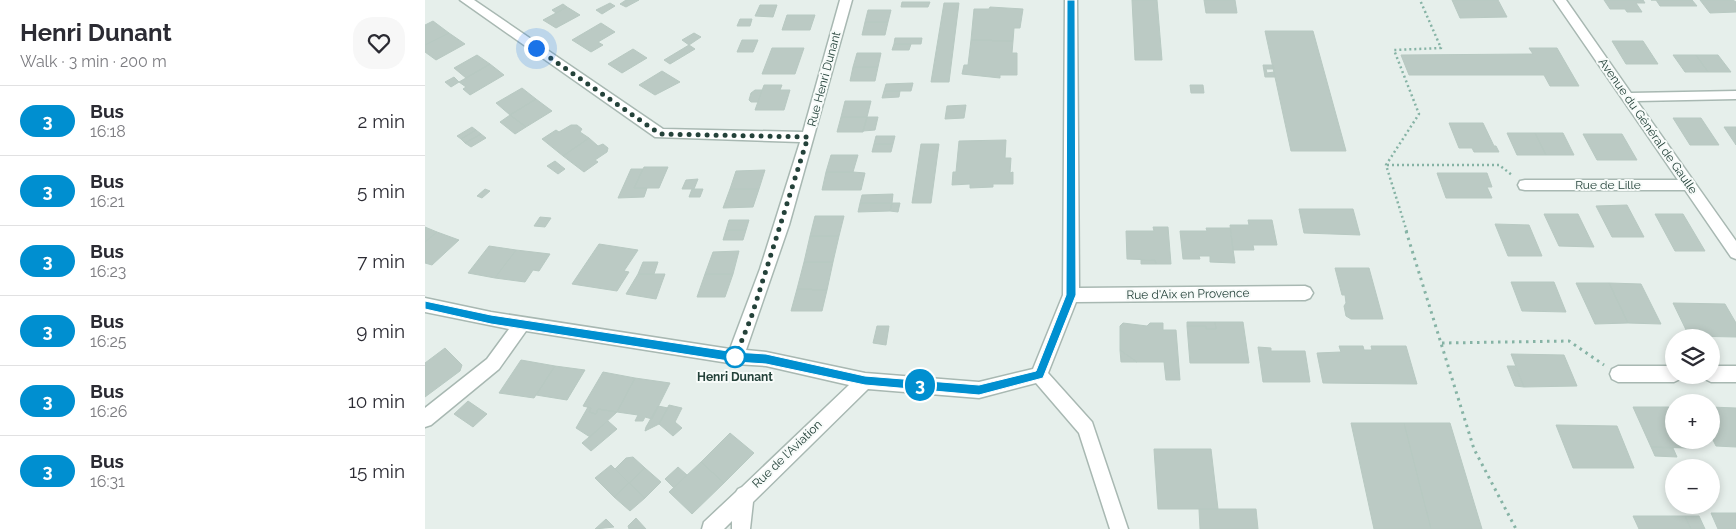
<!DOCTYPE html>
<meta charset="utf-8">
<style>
body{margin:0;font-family:Raleway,sans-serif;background:#f7f7f7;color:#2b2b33;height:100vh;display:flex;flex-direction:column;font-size:19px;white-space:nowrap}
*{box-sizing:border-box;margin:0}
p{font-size:16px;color:#7c7c81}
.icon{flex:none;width:28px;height:28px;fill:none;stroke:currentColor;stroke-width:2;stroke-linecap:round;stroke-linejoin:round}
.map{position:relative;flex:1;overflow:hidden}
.details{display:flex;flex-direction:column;background:#fff;width:425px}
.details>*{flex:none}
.badge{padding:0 10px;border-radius:16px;font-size:18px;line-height:32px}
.fabs{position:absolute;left:1240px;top:329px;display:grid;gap:10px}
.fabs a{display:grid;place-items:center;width:55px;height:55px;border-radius:50%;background:#fff;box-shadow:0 2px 8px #0003;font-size:25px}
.you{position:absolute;width:25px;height:25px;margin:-12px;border:4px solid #fff;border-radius:50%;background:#1a73e8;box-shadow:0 0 0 8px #1a73e833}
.map>.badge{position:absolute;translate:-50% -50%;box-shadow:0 0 0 2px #fff}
.round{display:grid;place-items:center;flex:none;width:52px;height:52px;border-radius:20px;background:#f7f7f7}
.head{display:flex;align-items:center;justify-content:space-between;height:85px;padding:0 20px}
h1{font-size:24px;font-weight:700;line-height:38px}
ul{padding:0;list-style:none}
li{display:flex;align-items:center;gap:15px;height:70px;padding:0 20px;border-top:1px solid #e1e1e2}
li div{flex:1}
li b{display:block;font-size:19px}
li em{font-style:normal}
li .badge{min-width:55px;font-weight:700;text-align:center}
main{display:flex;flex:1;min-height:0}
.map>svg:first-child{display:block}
</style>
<main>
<section class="details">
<div class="head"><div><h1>Henri Dunant</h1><p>Walk · 3 min · 200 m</p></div><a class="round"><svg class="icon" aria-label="heart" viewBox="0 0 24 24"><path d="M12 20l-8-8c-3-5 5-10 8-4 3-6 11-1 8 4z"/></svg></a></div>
<ul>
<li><span class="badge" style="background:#008fd0;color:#fff">3</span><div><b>Bus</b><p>16:18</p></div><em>2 min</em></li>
<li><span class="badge" style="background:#008fd0;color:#fff">3</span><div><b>Bus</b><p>16:21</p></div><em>5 min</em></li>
<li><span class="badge" style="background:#008fd0;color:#fff">3</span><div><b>Bus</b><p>16:23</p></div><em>7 min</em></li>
<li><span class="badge" style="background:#008fd0;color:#fff">3</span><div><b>Bus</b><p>16:25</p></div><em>9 min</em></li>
<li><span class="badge" style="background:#008fd0;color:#fff">3</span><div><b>Bus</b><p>16:26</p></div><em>10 min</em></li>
<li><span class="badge" style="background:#008fd0;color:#fff">3</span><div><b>Bus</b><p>16:31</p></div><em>15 min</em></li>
</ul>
</section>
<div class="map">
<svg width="1311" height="529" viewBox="0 0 1311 529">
<rect width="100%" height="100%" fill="#e6efeb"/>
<path fill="#bbcac4" stroke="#b8c9c2" d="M201 0H214L201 7 195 4Z
M707 0H732L737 60H710Z
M779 0H810L812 13H781Z
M1027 0H1073L1082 17 1035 18Z
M1179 0H1218L1220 3H1211L1217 12H1202L1200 9H1185Z
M1226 0H1267L1272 6H1235L1231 0Z
M1275 0H1308L1311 2V12L1285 13Z
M477 2H505L503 7H476Z
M185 3 190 6 177 14 171 10Z
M519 3H534L524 82H506Z
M138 4 142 7 131 13 127 10Z
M335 5H352L348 17 330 16Z
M142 7 155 15 131 28 118 20Z
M565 7 598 9 595 28H589L588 41 546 40 549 9H564Z
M443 10H466L463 22H440Z
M362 15H390L385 30H357Z
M315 19H327L325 26H312Z
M8 21 24 33 0 45V25Z
M440 22H463L460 35H437Z
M176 23 190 32 173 42 178 45 166 52 147 40Z
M840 31H888L921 151H866Z
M24 33 40 44 11 60 0 52V45Z
M269 33 276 37 264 45 257 40Z
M470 38H497L496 44H469Z
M317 40H333L328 52H312Z
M546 40 588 41 587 53H592V75H575V78L537 74 539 65H543Z
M1187 41H1218L1233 64H1201Z
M469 44H486L484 50H467Z
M264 45 270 49 245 64 239 60Z
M347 48H379L370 74H337Z
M1104 48H1132L1154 86H1125L1119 75H984L976 55 1108 54Z
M208 49 222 58 197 73 183 64Z
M432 53H456L453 67H428Z
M52 55 65 64 41 78 29 68Z
M1248 55H1271L1283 72H1260Z
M1271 55H1293L1306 72H1283Z
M65 64 79 75 45 95 38 89 41 87 34 82Z
M838 65H848L849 69H841L842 73 849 72 850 77H840Z
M428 67H453L450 81H425Z
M237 71 255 82 230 95 214 85Z
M29 77 34 82 26 87 20 82Z
M488 83 486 91H459L461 84Z
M339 85H357L355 90H365L359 110H330Z
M765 85H778L779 93H766Z
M97 88 111 99 85 115 71 103Z
M330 90H337L333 102H326L324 100 326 93Z
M459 91H475L474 97 457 98Z
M111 99 127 111 101 127 85 115Z
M420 101H446L442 117H416Z
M541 105 539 118 520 119 522 106Z
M85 115 101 127 90 134 75 122Z
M416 117H442L438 132H412Z
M442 117H453L450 130 438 131Z
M1248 118H1276L1294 145H1265Z
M1024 123H1058L1069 146H1071L1074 152H1049L1047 148H1034Z
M146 125H152L157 129 155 132 164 138 138 156 117 139 131 130 134 132Z
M47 127 51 130 36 139 32 136Z
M1299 127H1311V145Z
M51 130 56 134 40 143 36 139Z
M1082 133H1110L1121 155H1092Z
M1110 133H1138L1149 155H1121Z
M56 134 61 138 46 147 40 143Z
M1158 134H1197L1212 160H1172Z
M451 136H470L468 144H449Z
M164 138 173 146 178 144 183 148 182 152 170 160 173 162 159 172 138 156Z
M581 140 580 158H586L585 173 588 172V184H568V187L545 188V184L527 185 528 172H531L534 141Z
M449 144H468L466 152H447Z
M496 144H514L506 203H487Z
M406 155H433L428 172H401Z
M130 161 140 169 133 174 122 166Z
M219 167H243L234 188H209Z
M206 169H218L209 188H222L219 197 193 198Z
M340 170 334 189H305L311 171Z
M401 172H428L440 173 436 190H397Z
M1012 173H1062L1067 187H1062L1067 198H1021Z
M273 179 269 189H257L261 180Z
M60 189 65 191 57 198 52 196Z
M267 189H278L275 197H264Z
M305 189H334L328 207 298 208Z
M468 194 467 203H435L437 195Z
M435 203H467L465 211 433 212Z
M467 203H475L473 212 465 211Z
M1202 205 1219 237H1187L1171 206Z
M874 209H928L935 235 879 233Z
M1119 214H1153L1169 247 1134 246Z
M1230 214H1258L1280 251H1250Z
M390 216H419L414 236H385Z
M115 217 126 218 120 227 109 226Z
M304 220H324L321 230H301Z
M823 220H847L852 245H828L829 250H808L805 225H824Z
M1070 224 1104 225 1117 256H1083Z
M0 227 12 232 0 242Z
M728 227H743L746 264H731L730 260 702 259 701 231H729Z
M781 228H805L810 263 785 262V256H774L775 259H758L755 231H782Z
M301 230H321L318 240H298Z
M12 232 34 240 7 265 0 263V242Z
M385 236H414L408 262H379Z
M174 244 213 250 199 271 204 272 192 291 147 284Z
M64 246 91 250 70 278 43 273Z
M91 250 125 254 114 271 108 270 100 282 70 278Z
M314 251 308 274H280L288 252Z
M716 260H730L731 264H716Z
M218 262H233L229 274H213Z
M379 262H408L402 290 372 289Z
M910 268H944L958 319H926L921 316 919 306 921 303 920 295H917Z
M213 274H240L231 299 201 294Z
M280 274H308L300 297H272Z
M1086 282H1129L1141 312 1097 311Z
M1151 283H1184L1203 323 1170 324Z
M1184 283 1216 284 1236 324 1203 323Z
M372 289 402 290 397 311H366Z
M1248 303 1300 304 1311 323V337L1264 336Z
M762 322H790L791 329H781V326H762Z
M790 322H818L824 363H765L762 326H781V329H791Z
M698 323 722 326 725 323H738V330H751L755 380H741L739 362H712L695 350V326Z
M452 326H464L461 345 448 343Z
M914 346H938L939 350H947L946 346H981L992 384 898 383 892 353 916 352Z
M833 347 846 348V351H880L885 382H838Z
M20 348 37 365 35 371 0 397V363Z
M695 350 700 354 712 362H696Z
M1086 354 1139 355 1152 386 1099 387Z
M96 360 130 366 109 398 74 393Z
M130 366 160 370 142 400 111 395Z
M1082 366H1090L1099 387 1090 386Z
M178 372 210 378 192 412 173 409 171 414 164 412 166 408 158 406Z
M210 378 245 383 227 419 220 417 218 421H210L213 415 192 412Z
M43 401 62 414 48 427 29 414Z
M244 405 257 408 250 422 257 428 248 436 234 424Z
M233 406 243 408 234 424 220 431 221 427Z
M163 407 166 408 164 412 171 414 173 409 192 412 165 437 151 428Z
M1208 407H1244L1249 416V440H1260L1264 448 1226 447Z
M1286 407 1311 408V447L1291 446 1286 436Z
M183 421 192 429 166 451 157 443Z
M926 423H979L1006 529H949Z
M979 423H1025L1057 529H1006Z
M1131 425 1192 426 1209 468H1148Z
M305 433 329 453 299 483 276 462Z
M1226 447 1248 448 1252 457 1230 456Z
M729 449H786L793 509H733Z
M208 457 220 468 204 483 190 469 201 458Z
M276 462 299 483 267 514 244 492Z
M186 465 204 483 189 497 170 478Z
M253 467 262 475 249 488 240 479Z
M220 468 236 482 220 498 204 483Z
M204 483 220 498 205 511 189 497Z
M774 509H831L833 529H775Z
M1286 513H1311V529H1293Z
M1208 516H1260L1266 529H1214Z
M1260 516H1274L1280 529H1266Z
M211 518 221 529H204L203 526Z
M181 519 189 527 170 529Z"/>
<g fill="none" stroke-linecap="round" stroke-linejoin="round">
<defs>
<path id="minor" d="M35 0H49L238 129 378 132 415 0H427L364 225 321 350 341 352 440 373 554 382 608 369 638 295 640 0H652L654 288 880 286 885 288 888 293 885 298 880 300 651 302 623 373 667 422 703 529H685L654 433 611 383 554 398 443 389 328 502 325 529H307V521L299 529H277L279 522 311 492 313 489 317 487 424 385 341 366 310 364 101 331 74 369 6 425 0 427V408L62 359 84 329 0 312V298L66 312 305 349 335 269 375 142 230 137Z
M1129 0H1141L1206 93 1311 91V99L1212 101 1311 241V259L1306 257 1260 190H1100L1095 189 1093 185 1095 181 1100 180H1253Z
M1193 366H1249V375H1257L1255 379 1249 382H1193L1187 379 1185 374 1187 369Z
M1286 366H1311V382H1286L1280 379 1278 375H1286Z"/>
</defs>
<use href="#minor" stroke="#a8b8b2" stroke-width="3"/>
<path stroke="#86b3a5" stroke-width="2.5" stroke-dasharray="2 3" stroke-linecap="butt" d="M962 165H1074L1087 175
M982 232 961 165 994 114 969 50 1016 48 995 0"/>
<path stroke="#86b3a5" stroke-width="3" stroke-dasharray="2.5 4.5" stroke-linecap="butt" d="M981 231 1049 449 1091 529
M1017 343 1144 341 1179 365"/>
<use href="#minor" fill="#fff" fill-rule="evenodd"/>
</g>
<path fill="#008fd0" stroke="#fff" d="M642 0H650L651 295 618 378 554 395 440 385 341 364 310 362 66 324 0 309V301L66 315 310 352 341 354 440 376 554 385 611 371 641 295Z"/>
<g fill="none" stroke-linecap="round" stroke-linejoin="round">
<path stroke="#24423a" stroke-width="5" stroke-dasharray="0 9" d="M111 48 235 134 383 137 326 318 310 357"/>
</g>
<circle fill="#fff" stroke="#008fd0" stroke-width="2.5" cx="310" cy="357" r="10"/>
<g text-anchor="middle" stroke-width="4" stroke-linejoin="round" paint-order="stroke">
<g font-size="12" fill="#24423a" stroke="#f7fbf9">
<text transform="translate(399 79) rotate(-75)" y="4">Rue Henri Dunant</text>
<text transform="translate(1223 126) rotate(55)" y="4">Avenue du Général de Gaulle</text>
<text x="1183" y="189">Rue de Lille</text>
<text transform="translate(763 294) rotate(-1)" y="4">Rue d'Aix en Provence</text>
<text transform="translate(362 454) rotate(-44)" y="4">Rue de l'Aviation</text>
</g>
<g font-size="12" font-weight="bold" fill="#24423a" stroke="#f7fbf9">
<text x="310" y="381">Henri Dunant</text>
</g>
</g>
</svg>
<div class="fabs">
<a><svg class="icon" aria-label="layers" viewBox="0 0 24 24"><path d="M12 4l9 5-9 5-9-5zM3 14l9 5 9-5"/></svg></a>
<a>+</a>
<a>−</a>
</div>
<div class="you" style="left:111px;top:48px"></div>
<b class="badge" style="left:495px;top:385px;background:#008fd0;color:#fff">3</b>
</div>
</main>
